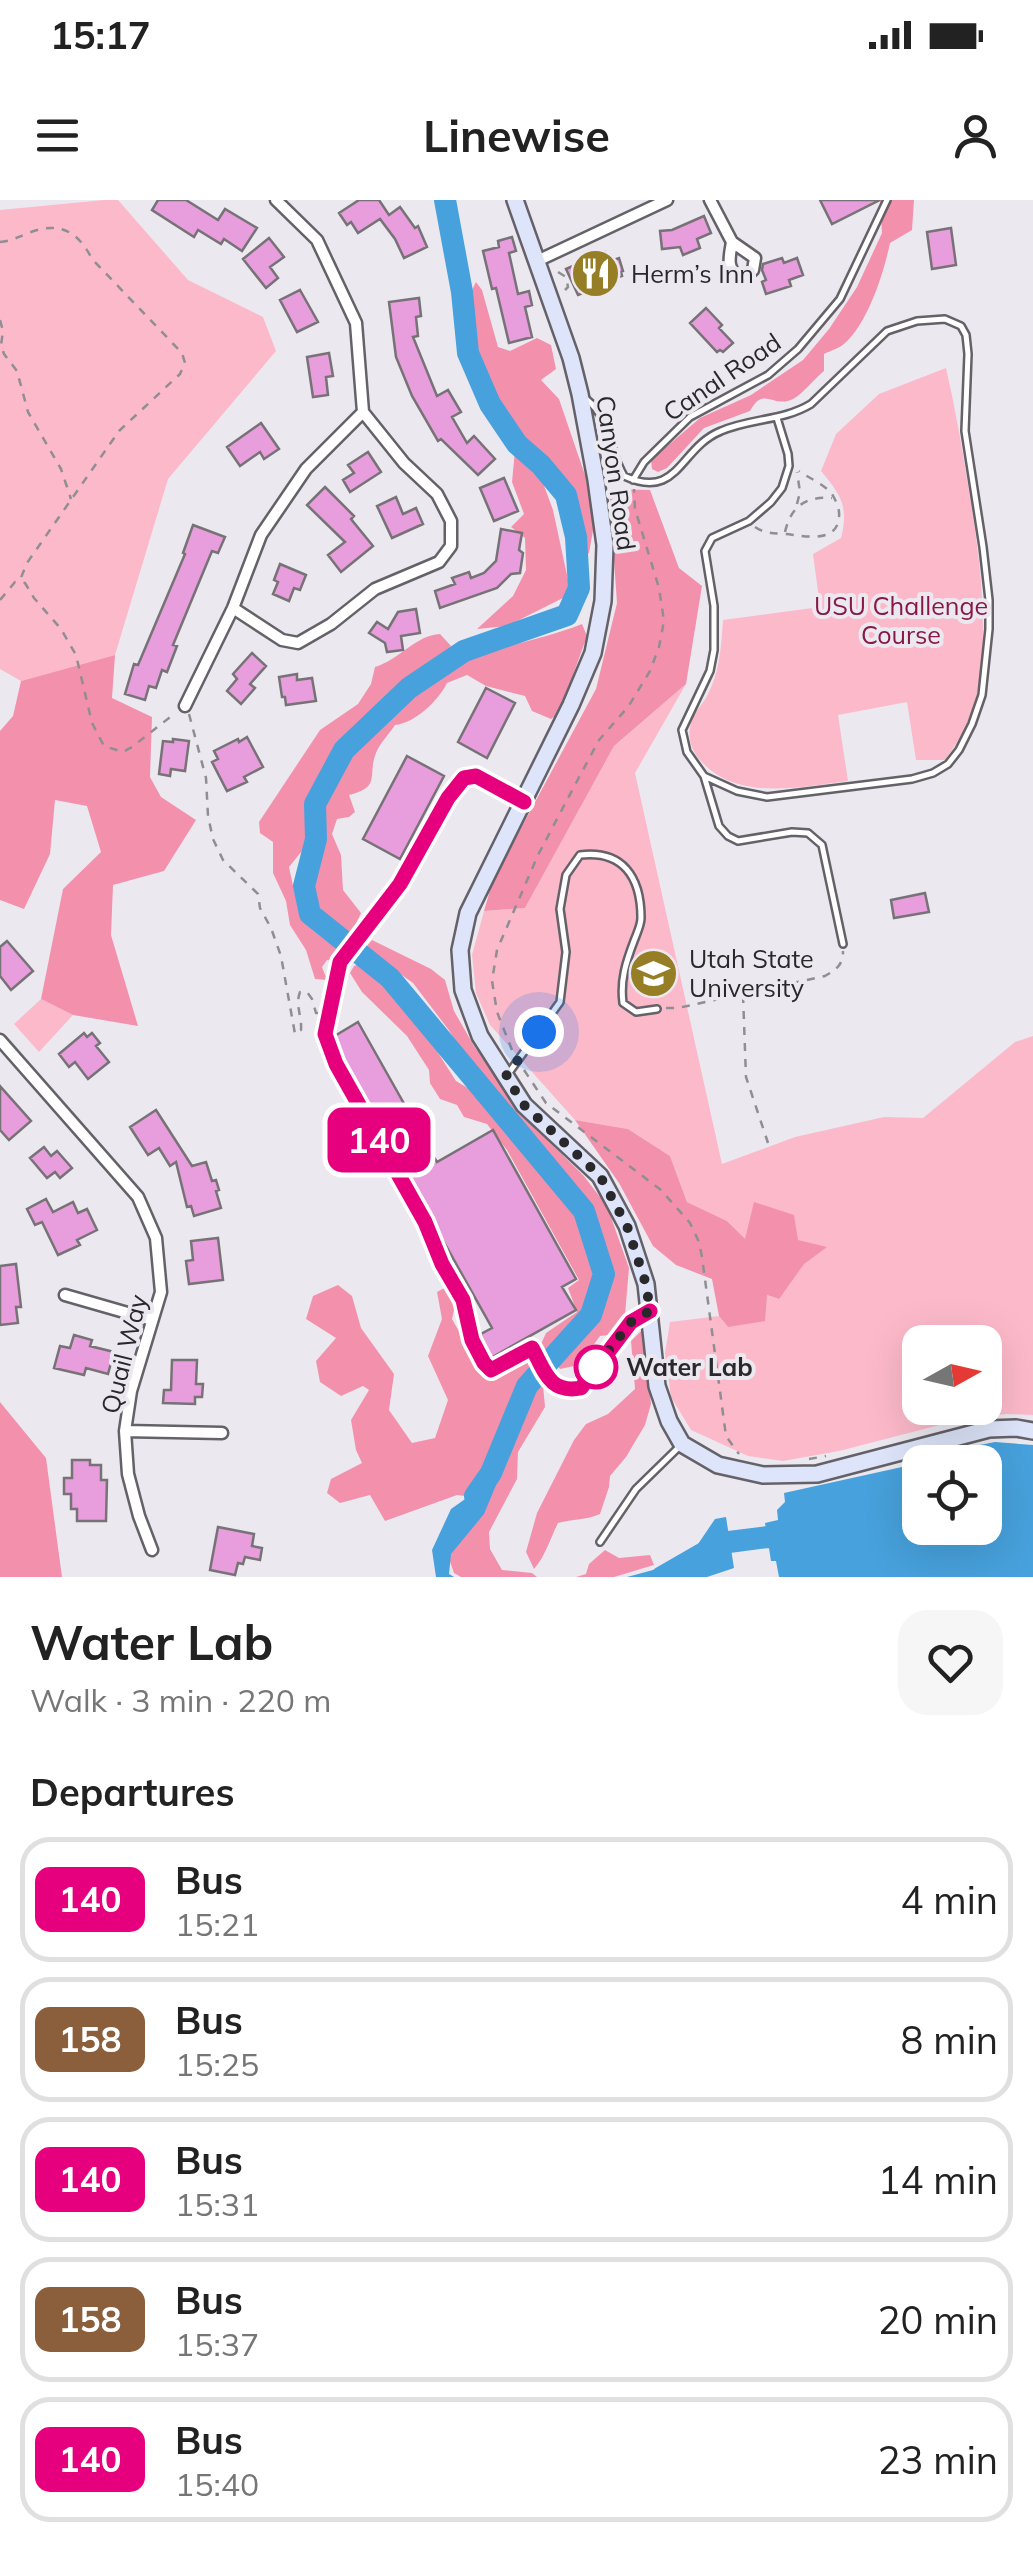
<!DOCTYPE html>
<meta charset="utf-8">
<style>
body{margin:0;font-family:Mulish,sans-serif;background:#f6f6f6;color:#222;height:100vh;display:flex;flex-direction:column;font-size:38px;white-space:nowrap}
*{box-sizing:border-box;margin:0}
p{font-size:32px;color:#767676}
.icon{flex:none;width:55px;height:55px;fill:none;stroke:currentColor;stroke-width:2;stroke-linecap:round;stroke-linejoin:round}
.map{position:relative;height:1377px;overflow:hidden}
.drawer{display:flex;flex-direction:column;background:#fff;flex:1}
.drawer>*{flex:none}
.badge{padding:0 20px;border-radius:15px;font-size:35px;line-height:65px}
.needle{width:65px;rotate:82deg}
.buttons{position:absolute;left:902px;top:1125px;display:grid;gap:20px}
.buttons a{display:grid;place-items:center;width:100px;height:100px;border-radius:20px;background:#fff;box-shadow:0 10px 40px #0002;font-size:50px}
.you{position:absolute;width:50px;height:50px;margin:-25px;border:8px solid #fff;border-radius:50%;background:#1a73e8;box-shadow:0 0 0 15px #1a73e833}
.map>.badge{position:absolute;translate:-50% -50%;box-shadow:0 0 0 5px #fff}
h2{padding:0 30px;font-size:38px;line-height:90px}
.round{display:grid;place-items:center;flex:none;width:105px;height:105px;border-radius:30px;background:#f6f6f6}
.headline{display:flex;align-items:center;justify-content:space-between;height:170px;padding:0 30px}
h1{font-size:48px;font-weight:700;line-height:75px}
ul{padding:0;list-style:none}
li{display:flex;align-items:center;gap:30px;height:125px;margin:0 20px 15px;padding:0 10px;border:5px solid #e0e0e0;border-radius:30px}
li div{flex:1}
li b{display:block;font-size:38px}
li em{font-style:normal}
li .badge{min-width:110px;font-weight:700;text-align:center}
.status{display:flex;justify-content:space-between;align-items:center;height:70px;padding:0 50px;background:#fff;direction:ltr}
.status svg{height:28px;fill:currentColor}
header{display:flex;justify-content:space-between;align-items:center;height:130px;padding:0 30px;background:#fff;font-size:45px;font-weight:700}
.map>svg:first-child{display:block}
</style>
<div class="status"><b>15:17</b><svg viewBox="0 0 49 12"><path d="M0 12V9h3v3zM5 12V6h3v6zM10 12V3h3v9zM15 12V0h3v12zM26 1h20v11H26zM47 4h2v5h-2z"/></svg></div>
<header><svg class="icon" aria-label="menu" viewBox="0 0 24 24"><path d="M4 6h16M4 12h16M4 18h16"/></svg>Linewise<svg class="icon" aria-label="person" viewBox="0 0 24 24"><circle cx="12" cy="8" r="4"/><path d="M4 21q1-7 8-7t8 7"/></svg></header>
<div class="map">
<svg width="1033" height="1377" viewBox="0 0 1033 1377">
<rect width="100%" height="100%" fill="#ebe9ef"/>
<path fill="#fcb9ca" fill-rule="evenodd" d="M104 0H118L188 80 263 117 276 151 168 279 115 455 21 481 0 469V10Z
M946 168C956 211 963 254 970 297 980 360 989 427 978 490 973 515 960 540 945 560H916L907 502 838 515 848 581C799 587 737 602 700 560 691 549 687 537 691 523 693 514 702 505 707 496 720 472 721 448 723 420L820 407 813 354 841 338C849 307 841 295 821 271L836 234 879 194Z
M686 484 635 573 722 964 795 937 884 917 923 918 1015 842 1033 836V1215L1006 1214 955 1221 839 1251 783 1261 748 1256 691 1230 671 1197 665 1153 670 1122 719 1116 728 1127 767 1095 778 1099 745 1040 727 1021 687 1002 670 956 628 929 575 920 490 825 476 793 472 755 484 711 525 708 614 546ZM920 1142H985V1208H920Z
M41 799 73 815 39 852 14 824Z"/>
<path fill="#f391ad" d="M880 0H914L912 30 890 43C884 72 868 123 845 143 840 148 830 151 824 154V171C814 179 804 193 793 199 773 209 764 185 750 211L704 228 667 268 658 272 652 269 651 260 700 218 751 195 803 160 829 129 857 87 882 33Z
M476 82 482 90 498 147 510 151 537 138 551 145 556 169 541 180 559 199 586 278 594 325 589 353 584 356 580 350 578 327 567 280 546 276 542 280 553 310 570 389 565 397 507 426 477 429 513 396 526 370 525 338 511 327 524 314 512 282 515 250 527 245 505 215 477 156 467 100Z
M609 289 650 290 679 368 702 386 686 484 614 546 525 708 484 711 493 680 596 489 617 403Z
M582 424 587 436 559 514 551 519 532 511 525 496 486 486 467 475 447 483C438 501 415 523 395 525 389 534 380 543 376 553 367 575 382 587 349 595L355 612 349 617 337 619 332 634 341 655 343 690 361 713 352 732 346 734C298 696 309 677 323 625L320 618 310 620 302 651 289 667 298 709 314 731 339 750 334 761 327 760 322 767 327 780 315 779 306 750 290 725 286 701 273 673V642L260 633 259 622 320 530 358 504 371 484 375 467C399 460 416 435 440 434L451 446 431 468C481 450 533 443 582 424Z
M115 455 112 498 152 517 150 577 161 597 196 620 164 671 113 685 111 735 138 826 73 815 41 799 63 689 101 652 87 606 55 600 50 654 24 709 0 700V531L13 516 21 481Z
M372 740 431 769 445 780 454 811 474 846 530 923 583 975 607 1006 629 1068 625 1115 617 1134 600 1136 579 1165 560 1169 541 1144 546 1133 577 1112 568 1088 579 1080 507 950 487 924 464 917 457 905 440 899 430 883 429 870 407 836 362 792 350 773 354 766 363 763 385 778 414 815 456 881 483 897 523 950 543 966 548 959 530 936 487 889 448 829 413 783 371 753 367 746Z
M575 920 628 929 670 956 687 1002 727 1021 745 1039 754 1002 794 1015 798 1040 827 1047 804 1064 779 1099 767 1095 765 1121 728 1127 719 1116 712 1079 676 1065 653 1046 619 983Z
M338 1085 352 1096 361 1128 394 1174 389 1210 412 1243 435 1238 448 1200 428 1156 442 1119 437 1092 446 1087 456 1101 452 1119 486 1179 494 1181 529 1159 543 1185 545 1207 518 1252 517 1279 489 1332 490 1349 502 1370 532 1373 537 1377H461L454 1373 447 1353 480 1298 457 1295 385 1321 370 1295 340 1303 327 1293 331 1279 362 1263 356 1250 351 1220 369 1190 363 1186 341 1196 320 1182 316 1161 336 1138 306 1119 313 1096Z
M643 1129 651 1204 645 1225 626 1257 610 1276 609 1287 600 1314C586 1320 573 1319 558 1323 550 1339 546 1355 534 1369L526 1352 537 1313 574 1240 586 1224 608 1214 635 1189 631 1141Z
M0 1202 46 1258 62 1377H0Z
M605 1350 619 1358 650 1355 654 1365 614 1377H576L586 1374 589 1364Z"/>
<path fill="#47a1dc" d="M995 1242 1033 1245V1377H779L776 1361H771L765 1323 778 1320 777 1310 785 1302 784 1293 920 1263V1328H985V1262H922L946 1256 954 1250Z
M508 1256 484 1314 451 1354 449 1374 454 1377H436L432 1350 451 1309 468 1297Z
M726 1317 734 1368 707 1377H627L653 1370 696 1347 715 1319Z"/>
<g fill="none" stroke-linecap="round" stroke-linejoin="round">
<path stroke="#47a1dc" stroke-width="22" d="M445 0 462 92 468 153 490 204 517 244 541 265 566 295 576 337 579 388 567 415 464 451 409 488 344 550 315 604 316 639 304 686 310 714 390 778 584 1011 604 1074 591 1115 527 1186 491 1273 475 1296
M662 1377 721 1343 768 1337 795 1338"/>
</g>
<path fill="#e89ddd" stroke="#777276" stroke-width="2.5" d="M158 0H186L218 20 225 9 257 28 242 51 224 39 221 44 198 30 194 37 152 10Z
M359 0H379L389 15 400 7 415 28 418 26 427 47 404 58 395 39 380 19 358 33 351 22 347 25 339 13Z
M820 0H880L832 24Z
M704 16 711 33 697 39 700 48 683 55 680 47 662 49 660 31 672 30Z
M951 28 956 65 932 69 927 32Z
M512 37 516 51 509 53 518 94 529 91 532 105 525 107 532 137 509 143 496 88 492 89 483 51 499 47 498 41Z
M269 38 284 57 270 67 278 78 266 88 243 59Z
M605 52 608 62 619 58 623 71 621 72 622 76 599 84 600 87 578 95 566 69Z
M782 58 784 63 797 58 803 75 789 80 791 86 766 94 762 82 766 80 762 70 763 64Z
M300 90 318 122 297 132 280 100Z
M419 98 421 116 416 117 418 136 413 137 437 196 448 190 461 212 452 217 467 243 474 236 495 259 478 275 441 239 438 241 412 196 396 157 389 102Z
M706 108 722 125 719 128 733 143 723 152 720 150 717 152 690 123Z
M329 153 333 176 326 177 328 195 313 197 307 157Z
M261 223 279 249 264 259 260 252 240 266 227 247Z
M368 252 381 272 350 292 343 280 354 273 348 265Z
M504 278 518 311 494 321 480 288Z
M325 287 354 316 351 319 373 346 341 372 328 355 345 342 307 305Z
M396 297 403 314 416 308 423 324 392 338 377 306Z
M193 325 225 337 218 353 212 351 207 363 173 445 177 446 167 472 162 470 156 488 149 486 145 500 125 494 134 464 138 465 185 354 183 353Z
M501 329 522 333 519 350 523 353 520 373 511 374 497 388 440 408 435 391 455 384 452 378 469 372 471 378 484 373 496 361Z
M280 364 306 375 300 390 294 388 289 401 273 394 278 382 274 380Z
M416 409 420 433 401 436 403 450 387 452 385 443 369 433 377 422 388 429 398 412Z
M252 453 266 466 250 484 255 488 241 504 227 491 237 479 233 474Z
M297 474V480L312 478 316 501 286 505 285 497H282L279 477Z
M486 488 515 503 487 558 458 542Z
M247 537 263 567 244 577 247 582 227 591 212 562 218 559 214 551 238 539 239 542Z
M173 539 189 541 185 571 171 569 170 576 159 574 163 541 173 542Z
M407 556 444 576 400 659 363 639Z
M925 693 929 712 894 718 891 700Z
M7 741 33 771 11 790 0 776V747Z
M358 822 437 962 493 930 576 1079 562 1087 576 1110 489 1159 477 1136 492 1128 341 858 333 837Z
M84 833 87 837 92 833 100 843 96 846 109 862 88 879 75 862 69 867 59 854Z
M0 886 31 921 9 940 0 930Z
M156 910 192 966 206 962 212 981 216 980 219 990 216 991 221 1008 194 1016 191 1006 187 1007 176 962 170 966 159 948 148 955 130 927Z
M44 947 51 956 57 951 72 968 60 978 55 972 47 978 30 958Z
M46 999 53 1012 73 1002 78 1013 87 1009 97 1030 77 1040 80 1045 58 1055 42 1022 35 1025 27 1009Z
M218 1038 223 1080 189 1084 186 1061 193 1060 191 1041Z
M16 1064 21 1107H16L18 1123 0 1125V1066Z
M74 1135 92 1140 90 1146 114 1152 108 1174 86 1168 84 1175 54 1168 60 1146 70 1148Z
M172 1160H197L196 1184H203L202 1197H195V1204L163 1203 164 1190H171Z
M72 1260H90V1265H101V1280H107L106 1321H77V1309H71V1294H64V1278H72Z
M218 1327 254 1334 252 1346 262 1348 260 1360 245 1357 243 1364 238 1363 235 1375 210 1370Z"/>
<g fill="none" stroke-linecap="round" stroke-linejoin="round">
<defs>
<path id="lane" d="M586 199C612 219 608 250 624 276 679 301 679 248 721 231 751 218 783 221 811 204L887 131 917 121 945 119 961 126 966 135 968 154 965 231 983 347 989 400V429L982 495 972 524 959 550 948 564 933 573 912 579 767 597 737 591 704 576 687 552 682 530 710 471 714 450V406L705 351 712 338 749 321 771 302 782 288 789 266 788 254 777 218
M633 280 644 262 690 217 768 175 798 149 840 99 887 0
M704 576 719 626 728 636 738 641 792 632 808 633 822 645 843 744
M522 600 476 576 464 577 448 598 400 684 340 763 325 834 336 864 425 1022 442 1064 463 1100 472 1140 484 1163 491 1170 532 1148C545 1172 549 1194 581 1187L631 1121 644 1114
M508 874 560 802 566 752 560 709 566 675 580 655C622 650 641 676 641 718 641 725 637 733 634 741 626 762 620 780 623 803L636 812 657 809
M600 1342 636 1289 680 1246"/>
<path id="street" d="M710 0 732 42
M732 42 755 58 753 70 747 75 740 76C725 70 730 55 732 42Z
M537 61 667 0
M233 408 282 440 298 443 331 424 375 389 439 362 451 346V321L437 294 404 263 363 212
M185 506 233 408 261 335 306 269 363 212 356 123 317 40 276 0
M0 840 138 997 156 1038 161 1092 131 1191 125 1231 128 1274 139 1316 152 1350
M65 1095 152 1120
M125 1231 222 1233"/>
<path id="secondary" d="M515 0 571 158 580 194 596 280 605 345 603 401 593 453 571 505 468 713 460 750 463 790 480 836 524 905 600 976 627 1026 646 1084 657 1186 669 1221 682 1244 718 1265 763 1275 817 1274 989 1229 1016 1228 1033 1231"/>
</defs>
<use href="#lane" stroke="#646268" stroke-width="10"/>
<use href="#street" stroke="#646268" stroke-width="15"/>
<use href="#secondary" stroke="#646268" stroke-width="20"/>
<path stroke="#8f8e92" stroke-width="2.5" stroke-dasharray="8 8" stroke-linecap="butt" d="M0 42C12 41 20 36 31 32 61 21 79 33 92 59L182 153 185 163 180 174 119 231 27 363 20 380
M558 72 566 77 568 87 565 90
M0 120 3 131 1 145 4 154 17 171 28 212 61 269 71 299
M797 304 800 292 797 272
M755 327C765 334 775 333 786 334 805 336 837 344 839 317 840 309 836 301 832 294 825 285 809 278 799 271
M785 332C791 306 806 296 832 298
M0 400 15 382 25 383 34 398 61 429 76 455 92 523 104 546 123 552 132 547 174 514
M189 514 206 578 208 616 213 639 223 660 258 694 260 708 271 728 281 756 295 834 301 830C302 816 295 805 300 792H307L312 799 316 813H320
M743 795 746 877 768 943
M666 808H678L825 776C837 769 843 765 843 751
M512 850 497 812 492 781 497 750 538 655 576 583 599 540 628 507 650 471 659 447 664 421 659 388 635 309 634 289
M524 870 546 903 661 990 690 1023 699 1042 702 1057 726 1236 739 1254
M809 1259 826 1256"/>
<use href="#lane" stroke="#fff" stroke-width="5"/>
<use href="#street" stroke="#fff" stroke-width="10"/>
<use href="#secondary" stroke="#dee5fa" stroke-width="15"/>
</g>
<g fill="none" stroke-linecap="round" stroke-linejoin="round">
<defs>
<path id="line" d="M524 602 476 576 464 578 448 598 400 684 340 762 325 834 336 864 425 1022 442 1064 463 1100 472 1140 484 1163 491 1170 532 1148C545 1171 549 1194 581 1188L631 1122 650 1111"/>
</defs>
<use href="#line" stroke="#fff" stroke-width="22"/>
<use href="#line" stroke="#e6007e" stroke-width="15"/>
<path stroke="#29282b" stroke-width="10" stroke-dasharray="0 18" d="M539 832 506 876 524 905 600 976 627 1026 646 1084 650 1111 631 1122 596 1167"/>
</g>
<defs>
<symbol id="restaurant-disc" viewBox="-11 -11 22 22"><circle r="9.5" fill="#967e26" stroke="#ebe9ef"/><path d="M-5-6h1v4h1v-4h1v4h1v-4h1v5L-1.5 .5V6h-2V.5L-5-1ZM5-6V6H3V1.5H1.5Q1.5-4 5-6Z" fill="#fff"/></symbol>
<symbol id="university-disc" viewBox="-11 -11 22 22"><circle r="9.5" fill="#967e26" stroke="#ebe9ef"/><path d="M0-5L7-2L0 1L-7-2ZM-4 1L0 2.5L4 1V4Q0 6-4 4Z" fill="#fff"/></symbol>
</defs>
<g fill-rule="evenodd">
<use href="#restaurant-disc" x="568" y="46" width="55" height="55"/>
<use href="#university-disc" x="626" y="746" width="55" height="55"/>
</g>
<circle fill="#fff" stroke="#e6007e" stroke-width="5" cx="596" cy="1167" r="20"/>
<g text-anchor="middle" stroke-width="8" stroke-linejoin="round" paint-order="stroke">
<g font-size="25" fill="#29282b" stroke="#ebe9ef" text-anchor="start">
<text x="631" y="83">Herm’s Inn</text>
<text x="689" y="768">Utah State<tspan x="689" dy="29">University</tspan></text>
</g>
<g font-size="25" fill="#29282b" stroke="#ebe9ef">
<text transform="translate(722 177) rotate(-34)" y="9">Canal Road</text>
<text transform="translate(616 273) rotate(82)" y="9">Canyon Road</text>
<text transform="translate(124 1154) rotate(-76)" y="9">Quail Way</text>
</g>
<g font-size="25" fill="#8a1847" stroke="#ebe9ef">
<text x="901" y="415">USU Challenge<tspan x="901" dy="29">Course</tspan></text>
</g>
<g font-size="25" font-weight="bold" fill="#29282b" stroke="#ebe9ef" text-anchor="start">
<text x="626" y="1176">Water Lab</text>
</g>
</g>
</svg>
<div class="buttons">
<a><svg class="needle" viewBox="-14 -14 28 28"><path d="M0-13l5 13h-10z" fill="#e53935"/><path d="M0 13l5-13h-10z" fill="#767676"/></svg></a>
<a><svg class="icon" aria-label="locate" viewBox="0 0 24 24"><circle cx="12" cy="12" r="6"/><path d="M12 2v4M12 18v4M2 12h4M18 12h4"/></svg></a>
</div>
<div class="you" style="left:539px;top:832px"></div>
<b class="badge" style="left:379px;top:940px;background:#e6007e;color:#fff">140</b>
</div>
<section class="drawer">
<div class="headline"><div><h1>Water Lab</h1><p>Walk · 3 min · 220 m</p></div><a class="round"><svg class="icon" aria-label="heart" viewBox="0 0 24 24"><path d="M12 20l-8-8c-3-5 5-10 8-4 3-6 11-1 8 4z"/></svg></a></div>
<h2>Departures</h2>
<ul>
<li><span class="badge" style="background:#e6007e;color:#fff">140</span><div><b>Bus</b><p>15:21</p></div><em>4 min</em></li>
<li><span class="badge" style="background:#8b5e3c;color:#fff">158</span><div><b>Bus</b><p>15:25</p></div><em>8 min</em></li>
<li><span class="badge" style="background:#e6007e;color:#fff">140</span><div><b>Bus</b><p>15:31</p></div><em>14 min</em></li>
<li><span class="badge" style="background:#8b5e3c;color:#fff">158</span><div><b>Bus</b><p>15:37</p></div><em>20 min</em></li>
<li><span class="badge" style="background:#e6007e;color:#fff">140</span><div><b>Bus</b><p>15:40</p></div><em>23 min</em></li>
</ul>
</section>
